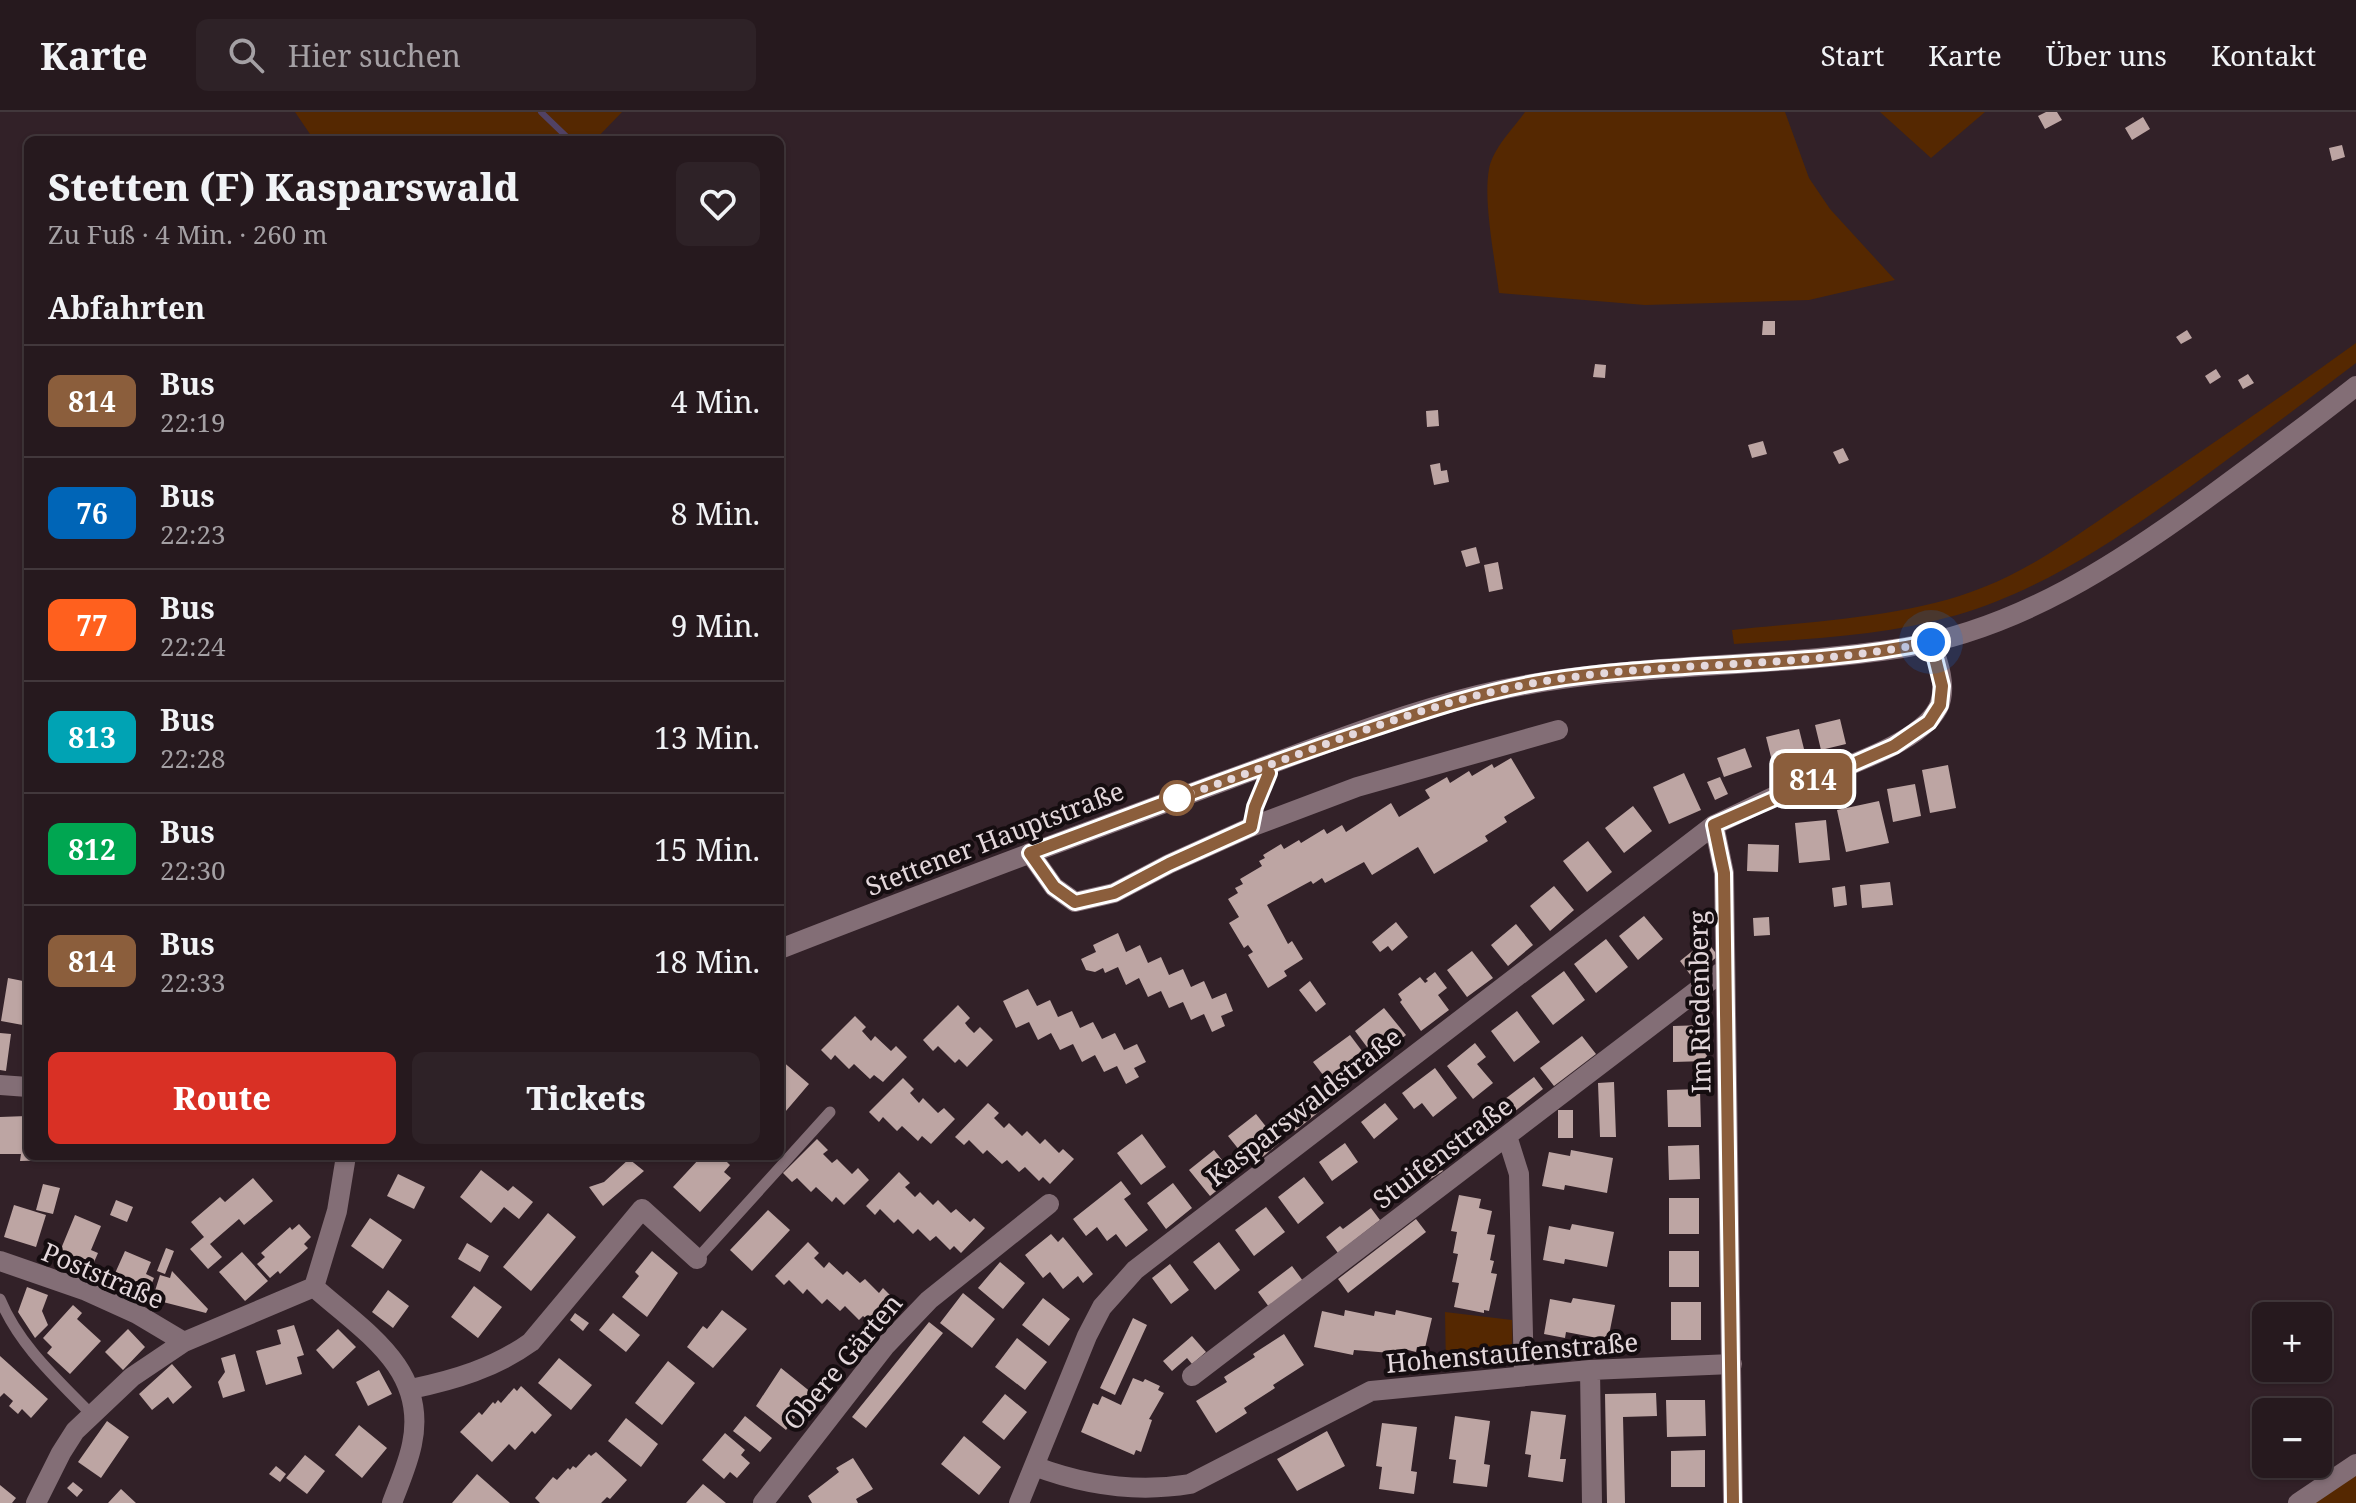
<!DOCTYPE html>
<html lang="de">
<meta charset="utf-8">
<style>
body{margin:0;font-family:"Noto Serif",serif;background:#2e2227;color:#f1f3f6;height:100vh;display:flex;flex-direction:column;font-size:30px;white-space:nowrap}
*{box-sizing:border-box;margin:0}
p{font-size:26px;color:#a4a0a4}
.icon{flex:none;width:44px;height:44px;fill:none;stroke:currentColor;stroke-width:2;stroke-linecap:round;stroke-linejoin:round}
.map{position:relative;flex:1;overflow:hidden}
.sheet{position:absolute;left:24px;top:24px;width:760px;height:1024px;display:flex;flex-direction:column;background:#26191e;border-radius:12px;box-shadow:0 2px 6px #0004,0 0 0 2px #42383c}
.sheet>*{flex:none}
.badge{padding:0 16px;border-radius:12px;font-size:28px;line-height:52px}
.tools{position:absolute;left:2252px;top:1190px;display:grid;gap:16px}
.tools a{display:grid;place-items:center;width:80px;height:80px;border-radius:12px;background:#26191e;box-shadow:0 2px 6px #0004,0 0 0 2px #42383c;font-size:40px}
.you{position:absolute;width:40px;height:40px;margin:-20px;border:6px solid #fff;border-radius:50%;background:#1a73e8;box-shadow:0 0 0 12px #1a73e833}
.map>.badge{position:absolute;translate:-50% -50%;box-shadow:0 0 0 4px #fff}
h2{padding:0 24px;font-size:30px;line-height:72px}
.round{display:grid;place-items:center;flex:none;width:84px;height:84px;border-radius:12px;background:#2e2227}
.head{display:flex;align-items:center;justify-content:space-between;height:136px;padding:0 24px}
h1{font-size:38px;font-weight:800;line-height:60px}
.cta{display:flex;gap:16px;margin-top:auto;padding:16px 24px}
.cta a{flex:1;height:92px;border-radius:12px;background:#d93025;color:#fff;font-size:32px;font-weight:800;line-height:92px;text-align:center}
.cta a+a{background:#2e2227;color:#f1f3f6}
ul{padding:0;list-style:none}
li{display:flex;align-items:center;gap:24px;height:112px;padding:0 24px;border-top:2px solid #42383c}
li div{flex:1}
li b{display:block;font-size:30px}
li em{font-style:normal}
li .badge{min-width:88px;font-weight:700;text-align:center}
header{display:flex;align-items:center;gap:48px;box-sizing:border-box;height:112px;padding:0 40px;background:#26191e;border-bottom:2px solid #42383c}
header strong{font-size:38px}
nav{display:flex;gap:44px;margin-inline-start:auto;font-size:28px}
.search{width:560px;height:72px;background:#2e2227;display:flex;align-items:center;gap:20px;box-sizing:border-box;padding:0 28px;border-radius:12px;color:#a4a0a4;font-size:30px}
.map>svg:first-child{display:block}
</style>
<header>
<strong>Karte</strong>
<div class="search"><svg class="icon" aria-label="search" viewBox="0 0 24 24"><circle cx="10" cy="10" r="6"/><path d="M15 15l6 6"/></svg>Hier suchen</div>
<nav><a>Start</a><a>Karte</a><a>Über uns</a><a>Kontakt</a></nav>
</header>
<div class="map">
<svg width="2356" height="1391" viewBox="0 0 2356 1391">
<rect width="100%" height="100%" fill="#322128"/>
<path fill="#552801" d="M295 0H622L595 28H314Z
M1525 0H1785L1809 66 1830 97 1895 168 1809 188 1645 193 1499 181C1495 147 1483 90 1489 57 1493 36 1513 17 1525 0Z
M1880 0H1985L1931 46Z
M2356 231V251C2301 293 2246 334 2190 375 2118 426 2043 478 1957 503 1884 524 1809 527 1734 532L1732 518C1813 509 1908 506 1984 475 2033 456 2077 423 2120 394 2200 341 2278 287 2356 231Z
M1445 1200 1512 1208C1512 1223 1515 1241 1503 1252L1446 1256Z
M2356 1352V1391H2298Z"/>
<g fill="none" stroke-linecap="round" stroke-linejoin="round">
<path stroke="#514264" stroke-width="6" d="M541 0 570 28"/>
</g>
<path fill="#bda5a3" d="M2046 0H2057L2062 8 2045 17 2038 4Z
M2143 5 2150 17 2132 28 2125 16Z
M2342 33 2345 45 2332 49 2329 36Z
M1763 209H1775V223H1762Z
M2187 218 2192 226 2181 232 2176 225Z
M1595 252 1606 253 1605 266 1593 265Z
M2216 257 2221 265 2210 272 2205 264Z
M2248 262 2254 271 2243 277 2238 268Z
M1438 298 1439 314 1427 315 1426 299Z
M1763 329 1767 342 1752 346 1748 333Z
M1843 336 1849 348 1839 352 1833 340Z
M1440 351 1441 359 1447 358 1449 370 1434 373 1430 353Z
M1476 435 1480 451 1466 455 1461 439Z
M1498 450 1503 477 1489 480 1484 453Z
M1840 607 1846 632 1821 638 1815 613Z
M1799 617 1806 645 1773 653 1766 625Z
M1745 636 1752 655 1724 665 1717 646Z
M1511 646 1535 686 1504 705 1507 710 1485 724 1488 729 1434 762 1418 735 1372 763 1364 750 1325 771 1322 766 1313 772 1311 769 1267 793 1288 832 1292 829 1303 847 1284 859 1287 864 1268 876 1248 843 1253 840 1248 833 1244 836 1229 811 1239 805 1228 787 1238 781 1235 776 1243 772 1240 767 1262 754 1259 749 1265 746 1263 743 1281 732 1284 737 1299 728 1301 731 1324 717 1327 722 1342 713 1346 720 1391 691 1399 705 1430 686 1425 678 1447 665 1450 671 1469 659 1472 664 1492 652 1494 656Z
M1948 653 1956 696 1930 701 1922 658Z
M1684 661 1701 698 1669 712 1653 675Z
M1720 665 1728 682 1715 688 1707 670Z
M1915 672 1921 704 1893 710 1887 677Z
M1879 689 1889 731 1846 740 1837 698Z
M1633 694 1652 719 1624 741 1605 716Z
M1826 708 1830 748 1799 751 1795 711Z
M1588 729 1612 760 1587 780 1563 749Z
M1748 732 1779 733 1778 760 1747 759Z
M1890 770 1893 793 1862 796 1860 773Z
M1554 774 1574 798 1550 819 1530 794Z
M1845 774 1847 793 1834 795 1832 776Z
M1644 804 1663 827 1638 848 1619 824Z
M1769 805 1770 823 1754 824 1753 806Z
M1396 810 1408 825 1392 839 1388 834 1380 840 1372 830Z
M1516 812 1533 833 1508 854 1491 833Z
M1118 821 1126 840 1140 833 1148 851 1161 845 1169 863 1183 857 1191 875 1204 869 1212 887 1226 881 1233 899 1221 904 1225 914 1212 920 1204 902 1191 908 1183 890 1169 896 1161 879 1148 885 1139 866 1126 873 1118 855 1105 861 1103 856 1095 860 1086 858 1081 847 1096 840 1093 833Z
M1606 827 1628 855 1596 881 1574 852Z
M1706 828 1718 844 1692 865 1680 849Z
M1472 839 1493 866 1467 885 1447 858Z
M1564 859 1585 888 1553 913 1531 884Z
M1435 860 1447 876 1438 883 1449 898 1421 919 1400 890 1402 888 1398 882 1420 865 1425 871 1428 869 1426 867Z
M8 866 28 870V914L1 909Z
M1310 869 1326 892 1316 900 1299 878Z
M1028 877 1037 894 1050 888 1058 905 1072 899 1080 916 1093 910 1102 927 1115 921 1124 938 1137 932 1146 950 1134 956 1139 965 1126 972 1117 954 1104 960 1095 943 1082 950 1073 932 1060 938 1051 921 1038 928 1029 910 1016 916 1003 889Z
M958 893 970 906 965 911 968 915 974 921 980 915 993 928 967 955 959 947 955 951 938 934 933 939 923 928Z
M1384 896 1406 923 1376 947 1355 919Z
M1517 899 1540 930 1514 950 1491 919Z
M855 904 866 915 862 919 871 929 875 924 891 939 896 934 907 945 883 970 874 963 870 967 854 952 849 957 835 943 831 948 821 938Z
M1706 913 1707 949 1673 950V914Z
M0 921 11 922 6 959 0 958Z
M1350 923 1362 939 1355 944 1366 958 1337 981 1313 950Z
M1582 924 1596 942 1554 974 1540 956Z
M1475 931 1486 945 1477 952 1493 971 1473 987 1447 954Z
M781 948 809 972 780 1006V949Z
M1435 956 1457 986 1433 1005 1422 991 1414 997 1402 981Z
M1534 965 1543 977 1514 1000 1505 987Z
M903 966 914 977 910 981 919 991 923 986 938 1001 944 996 955 1007 931 1032 922 1024 918 1029 902 1014 897 1019 883 1005 879 1010 869 1000Z
M1614 970 1616 1025H1600L1598 971Z
M1700 977 1701 1015H1668L1667 978Z
M1308 984 1320 999 1295 1019 1283 1004Z
M988 991 999 1001 994 1006 1004 1016 1009 1011 1022 1024 1027 1019 1040 1032 1045 1027 1059 1041 1063 1037 1074 1047 1050 1072 1043 1065 1039 1069 1025 1055 1019 1060 1007 1048 1002 1052 987 1038 983 1042 969 1028 964 1033 955 1025Z
M1385 991 1398 1007 1374 1027 1361 1010Z
M1558 998H1573V1026H1558Z
M1256 1002 1279 1031 1252 1054 1228 1024Z
M27 1004 28 1044H55V1048L20 1049 21 1042H0V1005Z
M1142 1022 1166 1055 1141 1073 1117 1041Z
M817 1027 828 1038 823 1042 832 1051 837 1047 852 1062 858 1056 869 1068 844 1093 836 1085 832 1090 816 1075 811 1080 797 1066 792 1070 783 1061Z
M1345 1031 1358 1050 1332 1069 1319 1050Z
M1699 1033 1700 1067 1669 1068 1668 1034Z
M1214 1038 1235 1064 1210 1084 1189 1058Z
M1571 1038 1613 1046 1607 1081 1565 1073 1564 1078 1542 1074 1549 1040 1570 1044Z
M696 1044H721L730 1053 724 1060 731 1066 700 1100 673 1075 699 1047Z
M1432 1044 1443 1059 1429 1068 1419 1054Z
M629 1047 644 1059 603 1094 589 1075 604 1070Z
M481 1058 508 1079 513 1074 533 1090 519 1107 504 1095 491 1111 460 1085Z
M899 1060 910 1071 905 1075 915 1085 920 1080 933 1093 938 1088 951 1101 956 1097 970 1110 974 1106 985 1116 961 1141 954 1134 950 1138 936 1124 930 1129 918 1117 913 1122 898 1107 894 1111 880 1097 875 1103 866 1094Z
M398 1062 425 1075 414 1097 387 1084Z
M1304 1065 1324 1091 1298 1112 1278 1085Z
M253 1066 273 1089 244 1113 239 1107 210 1132 222 1145 208 1157 190 1137 204 1125 191 1110 220 1085 225 1090Z
M1121 1069 1131 1082 1124 1087 1148 1118 1126 1135 1116 1122 1107 1129 1097 1115 1086 1124 1073 1107Z
M1173 1071 1192 1096 1166 1117 1147 1091Z
M43 1072 60 1076 53 1102 36 1098Z
M1459 1083 1481 1087 1479 1096 1492 1099 1487 1122 1495 1123 1490 1148 1494 1149 1491 1161 1497 1162 1489 1199 1484 1198V1201L1454 1195 1459 1171 1452 1170 1458 1142 1453 1141 1457 1120 1451 1119Z
M1669 1086H1699V1122H1669Z
M116 1088 133 1095 127 1110 110 1103Z
M14 1093 46 1103 36 1135 4 1125Z
M1266 1095 1285 1120 1254 1144 1235 1118Z
M1371 1096 1380 1108 1338 1141 1326 1125 1340 1114 1343 1117Z
M768 1098 790 1118 752 1159 730 1138Z
M548 1101 576 1125 531 1179 503 1155Z
M75 1103 101 1114 91 1138 98 1141 91 1157 58 1144Z
M370 1106 402 1128 383 1157 351 1134Z
M1416 1107 1426 1120 1348 1181 1338 1167Z
M299 1112 311 1125 304 1132 308 1136 280 1162 278 1159 270 1166 257 1152 265 1145 261 1141 290 1115 292 1118Z
M1572 1112 1614 1120 1607 1155 1565 1147 1564 1152 1543 1148 1549 1114 1570 1118Z
M1051 1122 1058 1130 1063 1125 1093 1162 1083 1171 1078 1164 1063 1177 1050 1160 1043 1166 1025 1143Z
M808 1130 819 1141 814 1146 824 1156 829 1150 843 1163 847 1159 860 1171 865 1167 879 1181 883 1176 894 1187 871 1211 863 1204 859 1208 845 1194 840 1199 827 1187 822 1192 807 1177 803 1182 789 1168 784 1173 775 1164Z
M1219 1130 1240 1158 1215 1178 1193 1150Z
M467 1131 489 1144 480 1160 458 1147Z
M166 1136 174 1139 165 1162 157 1159Z
M125 1139 151 1150 146 1162 154 1166 147 1183 112 1168Z
M652 1139 678 1161 647 1205 622 1185 639 1164 635 1160Z
M1669 1139H1699V1175H1669Z
M242 1140 268 1169 245 1189 219 1160Z
M1000 1150 1025 1171 1003 1197 978 1176Z
M1170 1152 1189 1178 1171 1192 1152 1166Z
M1292 1154 1303 1169 1269 1195 1258 1180Z
M172 1159 208 1197 206 1201 163 1190 164 1185 154 1182 160 1163 170 1166Z
M474 1174 502 1195 478 1226 451 1205Z
M27 1175 48 1183 42 1199 48 1213 35 1226 18 1200Z
M388 1178 409 1194 393 1216 372 1200Z
M963 1181 995 1207 972 1236 940 1211Z
M1043 1186 1070 1207 1049 1234 1022 1213Z
M1573 1186 1615 1193 1608 1228 1566 1220 1565 1226 1544 1222 1550 1187 1571 1191Z
M1671 1190H1701V1228H1671Z
M73 1193 82 1201 77 1207 101 1229 70 1262 47 1241 52 1235 43 1226Z
M722 1198 747 1217 713 1256 687 1235 703 1214 707 1217Z
M1345 1198 1374 1204 1375 1199 1395 1203 1396 1198 1432 1206 1425 1236 1417 1235 1416 1240 1404 1237 1403 1242 1354 1238 1353 1243 1314 1235 1322 1199 1344 1204Z
M575 1201 589 1211 583 1219 570 1208Z
M613 1201 640 1223 626 1240 599 1218Z
M1133 1206 1147 1213 1115 1283 1100 1276Z
M929 1210 943 1221 866 1316 852 1305Z
M294 1213 304 1243 297 1245 302 1262 266 1273 256 1239 281 1232 277 1218Z
M128 1217 145 1235 123 1258 105 1240Z
M338 1217 356 1235 333 1257 316 1238Z
M1284 1222 1304 1253 1273 1273 1275 1276 1244 1296 1247 1301 1216 1321 1196 1289 1227 1270 1224 1265 1255 1245 1253 1242Z
M1192 1224 1206 1240 1192 1252 1187 1246 1172 1259 1163 1249Z
M1017 1226 1047 1250 1025 1278 995 1255Z
M235 1242 245 1279 223 1286 218 1270 225 1260 221 1246Z
M0 1244 48 1287 31 1306 22 1297 18 1302 9 1294 13 1289 4 1281 0 1285Z
M559 1246 592 1273 571 1298 538 1271Z
M668 1249 695 1271 662 1313 635 1291Z
M172 1252 192 1275 173 1292 168 1285 152 1298 139 1282Z
M781 1256 812 1281 786 1318 756 1294Z
M379 1258 392 1282 368 1294 356 1270Z
M1133 1266 1143 1270 1145 1267 1160 1274 1158 1278 1164 1281 1149 1307 1152 1308 1141 1340 1136 1338 1134 1343 1081 1320 1093 1291 1098 1293 1102 1284 1121 1293Z
M521 1274 552 1303 535 1322 532 1319 515 1338 509 1332 492 1350 460 1320 479 1300 482 1303 493 1290 495 1292 498 1288 501 1291 514 1276 517 1279Z
M1656 1281 1657 1304 1623 1305 1625 1391H1607L1605 1282Z
M1005 1282 1027 1300 1004 1328 982 1310Z
M1666 1288H1705L1706 1324 1667 1325Z
M1531 1299 1566 1303 1560 1347H1566L1563 1370 1528 1365 1531 1343 1525 1342Z
M745 1304 772 1326 760 1340 733 1319Z
M1455 1304 1490 1309 1484 1352 1490 1353 1487 1375 1453 1371 1456 1348 1449 1347Z
M626 1306 658 1332 641 1355 608 1329Z
M107 1309 129 1325 101 1366 78 1350Z
M1382 1311 1417 1315 1411 1359 1417 1360 1414 1382 1379 1377 1382 1355 1376 1354Z
M359 1313 387 1336 362 1366 335 1343Z
M1327 1319 1345 1354 1297 1379 1277 1347Z
M725 1321 745 1338 741 1343 750 1351 737 1366 730 1360 724 1367 702 1348Z
M964 1324 1001 1355 979 1383 941 1352Z
M1705 1338V1375H1671V1339Z
M596 1340 627 1368 610 1387 607 1385 601 1391H540L535 1386 553 1365 557 1368 568 1356 570 1358 573 1354 576 1356 589 1342 591 1344Z
M305 1343 325 1359 307 1382 286 1366Z
M853 1346 873 1377 856 1387 858 1391H812L808 1384 839 1360 836 1356Z
M276 1354 286 1362 280 1370 269 1362Z
M477 1362 510 1391H452Z
M73 1370 83 1378 77 1385 67 1376Z
M703 1372 726 1391H686Z
M0 1373 16 1386 12 1391H0Z
M121 1377 136 1391H108Z"/>
<g fill="none" stroke-linecap="round" stroke-linejoin="round">
<path stroke="#836e76" stroke-width="11" d="M1251 715 1261 677 1275 653
M697 1147 830 1000
M0 1187C19 1233 56 1266 91 1302"/>
<path stroke="#836e76" stroke-width="20" d="M1714 713 1724 761 1733 1391
M1030 741 1054 775 1075 790 1114 781 1169 752 1251 715 1357 675 1558 618
M1507 1024 1519 1062 1524 1263
M346 1044 337 1099 314 1175C363 1219 428 1256 412 1332 408 1352 399 1372 392 1391
M0 1149 84 1178 137 1202 184 1230
M1590 1258 1592 1391
M1192 1264 1724 858
M411 1277C454 1268 495 1256 531 1230L642 1097 697 1147
M1034 1354C1084 1373 1136 1381 1190 1372L1371 1279 1590 1258 1732 1252
M36 1391 61 1341 75 1319 132 1265 184 1230 314 1175
M763 1391 885 1234 929 1188 1049 1092
M1019 1391 1087 1224 1102 1195 1135 1158 1714 713C1742 700 1770 686 1799 673 1836 657 1919 633 1938 596 1948 576 1938 549 1931 530
M2298 1391 2356 1352"/>
<path stroke="#836e76" stroke-width="20" d="M780 837C929 779 1078 723 1227 668 1310 638 1393 604 1478 583 1617 549 1761 558 1902 536 2019 517 2119 451 2213 382 2261 347 2309 311 2356 274
M0 973 28 975"/>
</g>
<g fill="none" stroke-linecap="round" stroke-linejoin="round">
<defs>
<path id="line" d="M1269 661 1255 695 1251 715 1169 752 1114 781 1075 790 1054 775 1030 741C1142 700 1253 656 1366 619 1425 599 1484 579 1546 569 1673 548 1805 557 1931 530L1942 574 1940 593 1929 610 1894 634 1714 713 1724 761 1733 1391"/>
</defs>
<use href="#line" stroke="#fff" stroke-width="18"/>
<use href="#line" stroke="#8b5e3c" stroke-width="12"/>
<path stroke="#e4d8dc" stroke-width="8" stroke-dasharray="0 14.4" d="M1177 686C1299 645 1418 590 1546 569 1673 548 1805 557 1931 530"/>
</g>
<circle fill="#fff" stroke="#8b5e3c" stroke-width="4" cx="1177" cy="686" r="16"/>
<g text-anchor="middle" stroke-width="8" stroke-linejoin="round" paint-order="stroke">
<g font-size="26" fill="#e4d8dc" stroke="#150d10">
<text transform="translate(995 727) rotate(-21)" y="9">Stettener Hauptstraße</text>
<text transform="translate(1700 890) rotate(-91)" y="9">Im Riedenberg</text>
<text transform="translate(1304 995) rotate(-38)" y="9">Kasparswaldstraße</text>
<text transform="translate(1443 1041) rotate(-37)" y="9">Stuifenstraße</text>
<text transform="translate(103 1164) rotate(23)" y="9">Poststraße</text>
<text transform="translate(1512 1241) rotate(-5)" y="9">Hohenstaufenstraße</text>
<text transform="translate(843 1250) rotate(-50)" y="9">Obere Gärten</text>
</g>
</g>
</svg>
<div class="tools">
<a>+</a>
<a>−</a>
</div>
<div class="you" style="left:1931px;top:530px"></div>
<b class="badge" style="left:1813px;top:667px;background:#8b5e3c;color:#fff">814</b>
<section class="sheet">
<div class="head"><div><h1>Stetten (F) Kasparswald</h1><p>Zu Fuß · 4 Min. · 260 m</p></div><a class="round"><svg class="icon" aria-label="heart" viewBox="0 0 24 24"><path d="M12 20l-8-8c-3-5 5-10 8-4 3-6 11-1 8 4z"/></svg></a></div>
<h2>Abfahrten</h2>
<ul>
<li><span class="badge" style="background:#8b5e3c;color:#fff">814</span><div><b>Bus</b><p>22:19</p></div><em>4 Min.</em></li>
<li><span class="badge" style="background:#0065b7;color:#fff">76</span><div><b>Bus</b><p>22:23</p></div><em>8 Min.</em></li>
<li><span class="badge" style="background:#ff601e;color:#fff">77</span><div><b>Bus</b><p>22:24</p></div><em>9 Min.</em></li>
<li><span class="badge" style="background:#00a3b4;color:#fff">813</span><div><b>Bus</b><p>22:28</p></div><em>13 Min.</em></li>
<li><span class="badge" style="background:#00a651;color:#fff">812</span><div><b>Bus</b><p>22:30</p></div><em>15 Min.</em></li>
<li><span class="badge" style="background:#8b5e3c;color:#fff">814</span><div><b>Bus</b><p>22:33</p></div><em>18 Min.</em></li>
</ul>
<div class="cta"><a>Route</a><a>Tickets</a></div>
</section>
</div>
